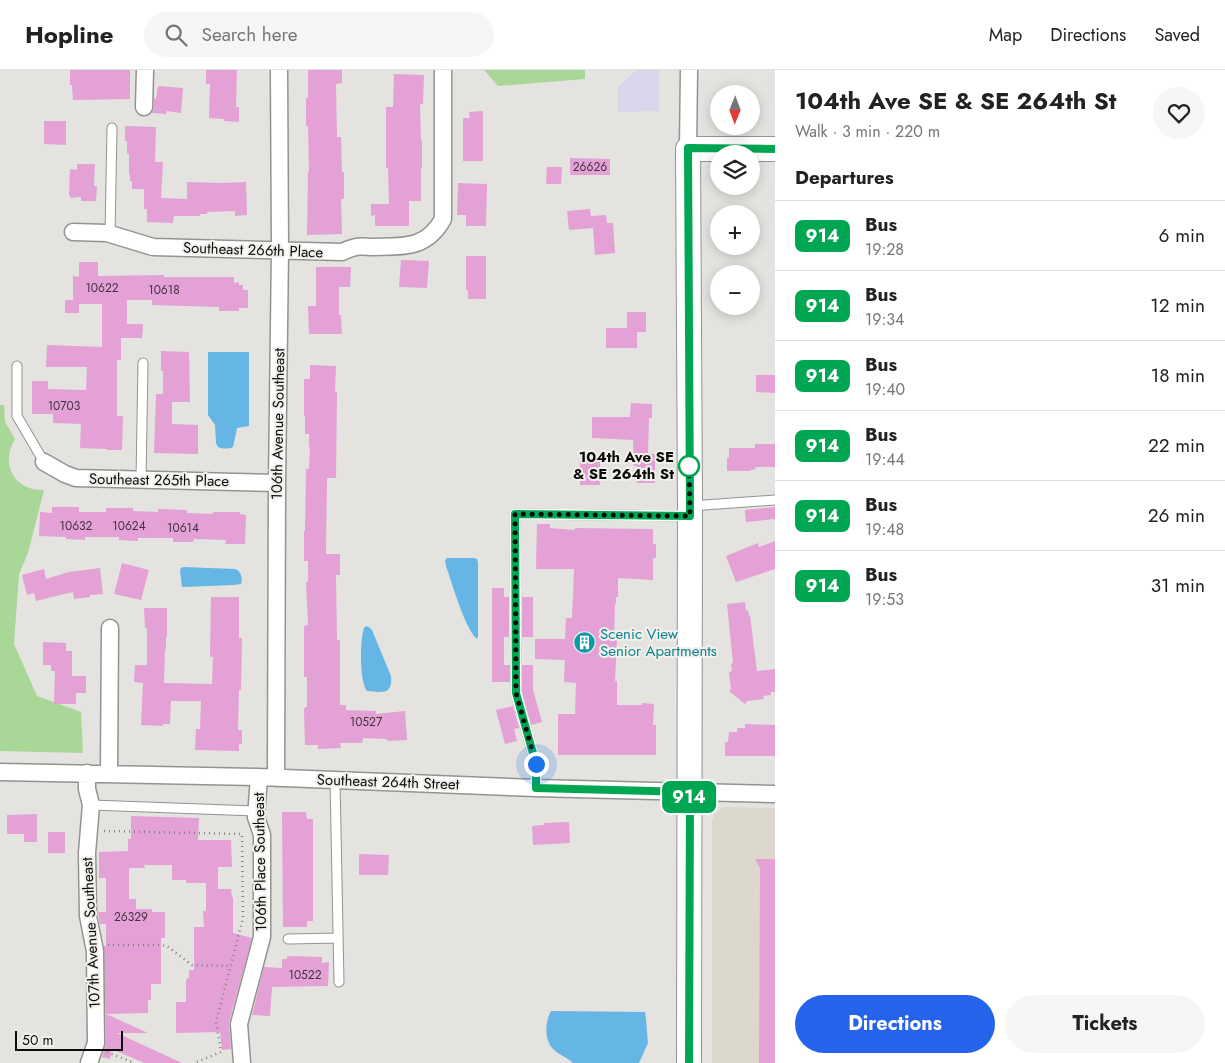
<!DOCTYPE html>
<meta charset="utf-8">
<style>
body{margin:0;font-family:Jost,sans-serif;background:#f6f6f6;color:#222;height:100vh;display:flex;flex-direction:column;font-size:19px;white-space:nowrap}
*{box-sizing:border-box;margin:0}
p{font-size:16px;color:#767676}
.icon{flex:none;width:28px;height:28px;fill:none;stroke:currentColor;stroke-width:2;stroke-linecap:round;stroke-linejoin:round}
.map{position:relative;flex:1;overflow:hidden}
.panel{display:flex;flex-direction:column;background:#fff;width:450px}
.panel>*{flex:none}
.badge{padding:0 10px;border-radius:8px;font-size:18px;line-height:32px}
.needle{width:32px;rotate:181deg}
.fabs{position:absolute;left:710px;top:15px;display:grid;gap:10px}
.fabs a{display:grid;place-items:center;width:50px;height:50px;border-radius:50%;background:#fff;box-shadow:0 2px 12px #0003;font-size:25px}
.scale{position:absolute;left:15px;bottom:12px;width:108px;box-sizing:border-box;padding-left:5px;border:2px solid #0c0b0a;border-top:0;font-size:14px;line-height:18px;white-space:nowrap;color:#0c0b0a;-webkit-text-stroke:4px #f2f0ed;paint-order:stroke}
.you{position:absolute;width:25px;height:25px;margin:-12px;border:4px solid #fff;border-radius:50%;background:#1a73e8;box-shadow:0 0 0 8px #1a73e833}
.map>.badge{position:absolute;translate:-50% -50%;box-shadow:0 0 0 2px #fff}
h2{padding:0 20px;font-size:19px;line-height:45px}
.round{display:grid;place-items:center;flex:none;width:52px;height:52px;border-radius:26px;background:#f6f6f6}
.head{display:flex;align-items:center;justify-content:space-between;height:85px;padding:0 20px}
h1{font-size:24px;font-weight:700;line-height:38px}
.action{display:flex;gap:10px;margin-top:auto;padding:10px 20px}
.action a{flex:1;height:58px;border-radius:30px;background:#2563eb;color:#fff;font-size:20px;font-weight:700;line-height:58px;text-align:center}
.action a+a{background:#f6f6f6;color:#222}
ul{padding:0;list-style:none}
li{display:flex;align-items:center;gap:15px;height:70px;padding:0 20px;border-top:1px solid #e0e0e0}
li div{flex:1}
li b{display:block;font-size:19px}
li em{font-style:normal}
li .badge{min-width:55px;font-weight:700;text-align:center}
header{display:flex;align-items:center;gap:30px;box-sizing:border-box;height:70px;padding:0 25px;background:#fff;border-bottom:1px solid #e0e0e0}
header strong{font-size:24px}
nav{display:flex;gap:28px;margin-inline-start:auto;font-size:18px}
.search{width:350px;height:45px;background:#f6f6f6;display:flex;align-items:center;gap:12px;box-sizing:border-box;padding:0 18px;border-radius:28px;color:#767676;font-size:19px}
main{display:flex;flex:1;min-height:0}
.map>svg:first-child{display:block}
</style>
<header>
<strong>Hopline</strong>
<div class="search"><svg class="icon" aria-label="search" viewBox="0 0 24 24"><circle cx="10" cy="10" r="6"/><path d="M15 15l6 6"/></svg>Search here</div>
<nav><a>Map</a><a>Directions</a><a>Saved</a></nav>
</header>
<main>
<div class="map">
<svg width="775" height="993" viewBox="0 0 775 993">
<rect width="100%" height="100%" fill="#e4e3e0"/>
<path fill="#dcd8ce" d="M724 737 775 738V993H712V751L715 743Z"/>
<path fill="#d9d6ec" d="M636 0H659V41L618 42V17Z"/>
<path fill="#a9d798" d="M484 0H585V9L498 16Z
M0 335H4L5 352 15 369C0 394 14 421 44 420L28 483 19 504 14 574 37 626 81 642 83 683 0 681Z"/>
<path fill="#66b6e5" d="M208 282H249V356L237 358 233 377C229 379 222 379 218 377L216 373 215 355 208 345Z
M447 488H474L477 489 478 493V566L477 569C465 559 452 513 446 496L445 490Z
M183 497 235 499C241 501 243 508 241 514L234 515 182 517 180 500 181 498Z
M366 556 369 557 372 560 391 606C393 626 381 622 367 621 359 611 360 570 364 558Z
M551 941 645 942 646 949 648 973 639 993H573C567 987 559 985 553 979 544 969 545 952 551 941Z"/>
<path fill="#e3a1d6" d="M70 0H130V29L73 30 72 15H70Z
M206 0H237L236 37H239V52L224 51V49L209 48 210 14H206Z
M308 0H342V13L336 14 337 67H341L342 102H344V129H341L342 164 307 165 308 101H309L308 56H306V28H308Z
M394 4 424 5 423 34H420L421 71H422V98H421V131H409V156H375V145L371 146V134H389L388 98H386V37H393Z
M158 16 183 18 181 43 167 41 166 44 152 43 154 38V28L156 29Z
M483 41V91H463V48H470L469 42Z
M44 51H66V75L44 74Z
M125 56 156 57 155 92H163L161 128 187 129V112L222 113 246 112 247 145 235 146V141L207 142V144H200V146H174L173 153 147 152V139H144V119H132V111H130V105H129V84H127V71H125Z
M570 88 610 89V105H570Z
M77 94H95L94 116H97L96 131H81V127L70 128V125H69L70 99 77 100Z
M547 97H562L561 114H546Z
M458 113 487 114 486 156H466V145H457Z
M590 139 591 146 606 145 607 153H613L615 183 595 185 593 158 569 160 567 141Z
M466 186H486V229H468V220H466Z
M401 190 429 191 427 218 399 217Z
M79 192H98V206L164 205V207H234V213L239 212V215H243V220H248V238H239V241H219V237L152 235V230H127V254H143L142 268H121V290H117V346H123L122 380H107V379L80 378 81 354 53 353V344H32V311H48V319L86 320 87 297H46L47 275 102 277V234H79V243H65V230H73V206L79 207Z
M316 197H351L350 217H339V245H341L342 264H309L308 236H316Z
M627 242H646V262H637V278H606V258H627Z
M161 281 189 282 190 332H172V354L198 355V384L154 383 156 324H163V301H161Z
M310 295 336 296 335 322H337L336 408H327L326 484H340V505H336L337 570H340V634L341 635H346V640L376 641V644L405 641 407 670 387 671V669L363 668 362 673H340L341 678 318 679V675H305L304 640 305 637H307V607H304V556L308 555 306 512H308V491H304V461H305L306 399H309L310 377H309V364H305V346H304V309H310Z
M756 305H775V323L756 322Z
M631 333 652 334V348H649L648 384H655V413H637V396H634L633 370 592 368V347H630Z
M755 374H775V397H755L756 399 750 400V401H727V388H729V378H755Z
M580 386H600V415H580Z
M52 437H79V442H106V438H133V441L158 442V439L187 440V443L213 444V442H240V444L246 445 245 474H225L226 470 194 469 193 472H173V468H138V471L119 470V467H85V470L66 469V467L39 466 40 442 52 443Z
M775 437V449L746 452 745 440Z
M537 454H550V458L575 460V458L653 459V474H656V488H653V510L618 508V527H616V534H615L614 569H617L615 611H617V635H642V633L654 634 653 655H656V685H558V644H575L576 613 564 612 565 590 535 589V569H565L566 548H572L574 499H536Z
M775 471V499L736 512 726 486 758 473 759 477Z
M122 493 149 500 141 530 114 524Z
M100 498 103 524 90 525V527L74 529 73 522 36 531 34 523 27 525 22 505 44 499 46 509 69 502Z
M492 518H504V527H509V567H504V595H510V612H492Z
M211 527H239V568H242L241 620H239L238 660H242V674H239V681L195 680 196 659H200L201 631H171L170 654H163V656L141 655 143 613 134 612 135 595H147V558H145L144 538H167V567H166V579H165L164 613 212 614 213 587H210Z
M522 527H533V567H522Z
M745 532 746 541 748 540 749 546H750L757 601 775 599V622H771V625L763 626 764 629 747 631 745 634 729 621 731 619 729 602 732 601 731 594 733 593 727 534Z
M43 572 66 573V581H72V606H86V623H76V634H54L55 601H51V595H43Z
M522 595H533V620L542 652 531 655 522 622Z
M513 636 519 658 514 659 517 671 505 674 496 640Z
M745 654 775 655V686H725V672H728L729 662H737V658H745Z
M282 742H306L307 749H313V851H307V857H283Z
M37 744V772H24V764H7V745Z
M131 746 199 748 198 770H231L232 797H218V819H231L232 827H233V863L252 868 229 952 231 979 222 980 220 962 176 963V932H186V910H187V908H189V900H194V857H204L203 841H206V813H186V810H172V795H144L145 798H129V829H136V839H152V842H165V868H161V914H151V930H148V943L106 944 148 963H117L182 993H144L112 979 110 989 102 987 106 973 104 876H106V854H100L98 842H106V808H99V782L128 781V769H131Z
M569 752 570 773 533 775 532 756 544 755V753Z
M48 762H65V783H48Z
M359 784 389 785 388 805H359Z
M755 789H775V993H759L760 798Z
M287 886 322 887V893L329 892 328 916 272 917 270 946 252 945 264 897 282 898V889H287Z"/>
<g fill="none" stroke-linecap="round" stroke-linejoin="round">
<defs>
<path id="lane" d="M110 164 112 58
M17 296V346L44 392
M141 409 143 293
M690 436 775 430
M335 710 339 912
M536 718V695L516 623 515 444 689 446
M91 735 257 741
M288 869 338 868"/>
<path id="street" d="M144 37 145 0
M688 79 689 0
M73 162 107 163 153 177 342 182C346 180 351 178 356 177 361 176 367 177 372 177 402 176 426 180 443 149V0
M44 392 65 404 76 408 277 413
M0 702 259 707 536 718 775 724
M87 703V719L91 735 87 783 88 846 95 881 96 973 89 993
M109 703 110 558
M276 708 277 413 280 180 279 0
M242 993 239 954 262 867V765L256 747 259 707"/>
<path id="secondary" d="M689 993 690 436 688 79H775"/>
</defs>
<use href="#lane" stroke="#949390" stroke-width="11"/>
<use href="#street" stroke="#949390" stroke-width="19"/>
<use href="#secondary" stroke="#949390" stroke-width="26"/>
<path stroke="#838280" stroke-width="2.5" stroke-dasharray="1 4" stroke-linecap="butt" d="M104 761 242 764 243 848 216 952 221 982 194 993
M108 875H162L168 877 192 895 230 896
M107 982 132 992V993"/>
<use href="#lane" stroke="#fff" stroke-width="9"/>
<use href="#street" stroke="#fff" stroke-width="16"/>
<use href="#secondary" stroke="#fff" stroke-width="24"/>
</g>
<g fill="none" stroke-linecap="round" stroke-linejoin="round">
<defs>
<path id="line" d="M689 993 690 722 536 718V694L516 623 515 444 690 446 688 78 775 79"/>
</defs>
<use href="#line" stroke="#fff" stroke-width="11"/>
<use href="#line" stroke="#00a651" stroke-width="8"/>
<path stroke="#0c0b0a" stroke-width="5" stroke-dasharray="0 9" d="M536 694 516 623 515 444 690 446 689 396"/>
</g>
<defs>
<symbol id="building-disc" viewBox="-11 -11 22 22"><circle r="9.5" fill="#0f9aa8" stroke="#f2f0ed"/><path d="M-4-6H4V6H1V3H-1V6H-4ZM-2.5-4.3h1.7v1.8h-1.7ZM.8-4.3h1.7v1.8H.8ZM-2.5-1h1.7V.8h-1.7ZM.8-1h1.7V.8H.8Z" fill="#fff"/></symbol>
</defs>
<g fill-rule="evenodd">
<use href="#building-disc" x="572" y="560" width="25" height="25"/>
</g>
<circle fill="#fff" stroke="#00a651" stroke-width="2.5" cx="689" cy="396" r="10"/>
<g text-anchor="middle" stroke-width="4" stroke-linejoin="round" paint-order="stroke">
<g font-size="12" fill="#42303d">
<text x="590" y="101">26626</text>
<text x="102" y="222">10622</text>
<text x="164" y="224">10618</text>
<text x="64" y="340">10703</text>
<text x="76" y="460">10632</text>
<text x="129" y="460">10624</text>
<text x="183" y="462">10614</text>
<text x="366" y="656">10527</text>
<text x="131" y="851">26329</text>
<text x="305" y="909">10522</text>
</g>
<g font-size="15" fill="#0c0b0a" stroke="#f2f0ed">
<text transform="translate(253 180) rotate(2)" y="5">Southeast 266th Place</text>
<text transform="translate(278 354) rotate(-89)" y="5">106th Avenue Southeast</text>
<text transform="translate(159 410) rotate(1)" y="5">Southeast 265th Place</text>
<text transform="translate(388 712) rotate(2)" y="5">Southeast 264th Street</text>
<text transform="translate(260 792) rotate(-91)" y="5">106th Place Southeast</text>
<text transform="translate(91 863) rotate(-93)" y="5">107th Avenue Southeast</text>
</g>
<g font-size="15" font-weight="bold" fill="#0c0b0a" stroke="#f2f0ed" text-anchor="end">
<text x="674" y="392">104th Ave SE<tspan x="674" dy="17">&amp; SE 264th St</tspan></text>
</g>
<g font-size="15" fill="#0d838f" stroke="#f2f0ed" text-anchor="start">
<text x="600" y="569">Scenic View<tspan x="600" dy="17">Senior Apartments</tspan></text>
</g>
</g>
</svg>
<div class="fabs">
<a><svg class="needle" viewBox="-14 -14 28 28"><path d="M0-13l5 13h-10z" fill="#e53935"/><path d="M0 13l5-13h-10z" fill="#767676"/></svg></a>
<a><svg class="icon" aria-label="layers" viewBox="0 0 24 24"><path d="M12 4l9 5-9 5-9-5zM3 14l9 5 9-5"/></svg></a>
<a>+</a>
<a>−</a>
</div>
<div class="scale">50 m</div>
<div class="you" style="left:536px;top:694px"></div>
<b class="badge" style="left:689px;top:727px;background:#00a651;color:#fff">914</b>
</div>
<section class="panel">
<div class="head"><div><h1>104th Ave SE &amp; SE 264th St</h1><p>Walk · 3 min · 220 m</p></div><a class="round"><svg class="icon" aria-label="heart" viewBox="0 0 24 24"><path d="M12 20l-8-8c-3-5 5-10 8-4 3-6 11-1 8 4z"/></svg></a></div>
<h2>Departures</h2>
<ul>
<li><span class="badge" style="background:#00a651;color:#fff">914</span><div><b>Bus</b><p>19:28</p></div><em>6 min</em></li>
<li><span class="badge" style="background:#00a651;color:#fff">914</span><div><b>Bus</b><p>19:34</p></div><em>12 min</em></li>
<li><span class="badge" style="background:#00a651;color:#fff">914</span><div><b>Bus</b><p>19:40</p></div><em>18 min</em></li>
<li><span class="badge" style="background:#00a651;color:#fff">914</span><div><b>Bus</b><p>19:44</p></div><em>22 min</em></li>
<li><span class="badge" style="background:#00a651;color:#fff">914</span><div><b>Bus</b><p>19:48</p></div><em>26 min</em></li>
<li><span class="badge" style="background:#00a651;color:#fff">914</span><div><b>Bus</b><p>19:53</p></div><em>31 min</em></li>
</ul>
<div class="action"><a>Directions</a><a>Tickets</a></div>
</section>
</main>
